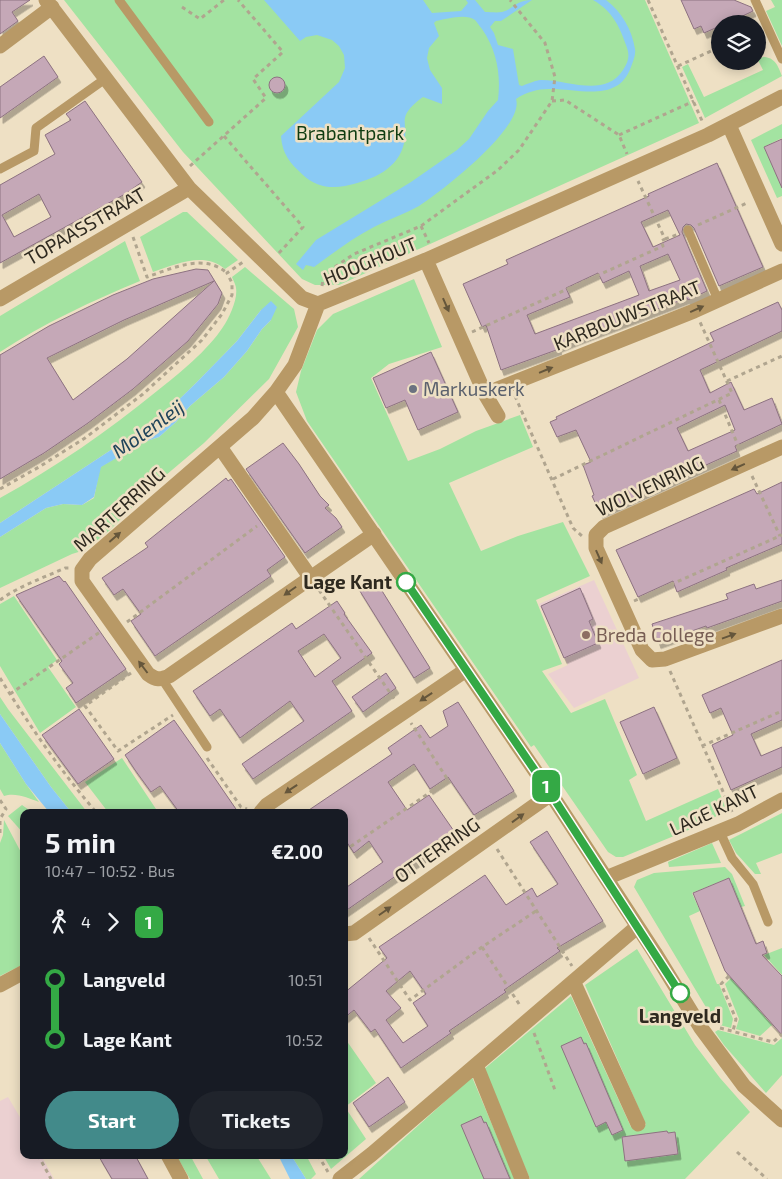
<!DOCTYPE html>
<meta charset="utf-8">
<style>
body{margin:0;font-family:"Exo 2",sans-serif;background:#20242c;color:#f1f3f6;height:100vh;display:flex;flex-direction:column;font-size:19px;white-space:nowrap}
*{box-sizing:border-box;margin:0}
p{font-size:16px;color:#9ea1a6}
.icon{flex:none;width:28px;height:28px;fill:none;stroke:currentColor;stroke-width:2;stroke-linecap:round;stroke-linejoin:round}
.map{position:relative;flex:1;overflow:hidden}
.drawer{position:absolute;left:20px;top:809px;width:328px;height:350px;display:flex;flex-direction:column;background:#171b24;border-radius:10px;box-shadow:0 2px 12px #0003}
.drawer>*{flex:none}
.badge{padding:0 10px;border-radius:8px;font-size:18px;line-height:32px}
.tools{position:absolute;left:711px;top:15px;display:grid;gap:10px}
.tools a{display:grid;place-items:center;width:55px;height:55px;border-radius:50%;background:#171b24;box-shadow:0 2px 12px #0003;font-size:25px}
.map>.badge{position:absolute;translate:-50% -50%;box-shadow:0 0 0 2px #fff}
.legs{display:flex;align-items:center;gap:8px;height:55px;padding:0 25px;font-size:16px}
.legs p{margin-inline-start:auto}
.summary{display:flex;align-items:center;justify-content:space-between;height:85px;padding:0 25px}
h1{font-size:28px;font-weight:700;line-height:38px}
.button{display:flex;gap:10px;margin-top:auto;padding:10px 25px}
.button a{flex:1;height:58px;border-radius:30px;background:#428a8a;color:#fff;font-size:20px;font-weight:700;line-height:58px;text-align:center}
.button a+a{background:#20242c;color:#f1f3f6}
ul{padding:0 25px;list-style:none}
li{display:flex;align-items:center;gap:18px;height:60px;font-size:19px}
li i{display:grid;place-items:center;width:8px;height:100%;margin:0 6px;background:currentColor}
li i::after{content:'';width:12px;height:12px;margin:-6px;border:4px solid;border-radius:50%;background:#171b24}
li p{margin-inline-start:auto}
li:first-child i{background:linear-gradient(#0000 50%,currentColor 0)}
li:last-child i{background:linear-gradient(currentColor 50%,#0000 0)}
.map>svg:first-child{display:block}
</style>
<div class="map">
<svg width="782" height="1179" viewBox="0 0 782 1179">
<defs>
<filter id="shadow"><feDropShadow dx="3" dy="5.5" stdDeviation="0" flood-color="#0004"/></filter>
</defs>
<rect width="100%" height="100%" fill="#eee0c4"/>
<path fill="#ebd0d1" d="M594 580 639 678 574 708 548 674 568 665 539 604Z
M8 1097 24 1124V1155H41L54 1179H0V1101Z"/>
<path fill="#a3e3a1" d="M64 0H645L699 123 339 285H315L302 279 183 152Z
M771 0H782V46L766 11 775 7Z
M763 57C775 57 778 66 782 76L705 118 682 67 688 64 704 97 763 70 758 60Z
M782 124V138L764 147 782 188V196L777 198 751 140Z
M183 212H187L238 260 225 269C204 251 176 264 153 272L140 237Z
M125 241 140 281C92 301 44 323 0 352V316Z
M245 267 294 309 298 327 269 379 204 443 153 486 110 530 85 550 72 554 0 588V537L46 508 63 504 82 505 94 498 100 467 144 442 159 437 176 422 190 406 224 377 247 351 262 329 271 320 261 310 237 341 196 383 161 417 0 523V498C56 467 108 431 157 391 179 374 208 350 223 327 229 318 238 299 236 288 236 285 233 280 232 277Z
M414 279 442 347 389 364 371 378 408 461 440 449 476 431 520 415 533 447 449 483 481 551 518 536 563 522 590 576 536 600 562 664 542 671 571 713 605 699 637 775 629 780 646 821 718 789 727 810 703 824 623 857H616L608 852 534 745 531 747 307 421 296 392 301 371 317 330 333 314Z
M14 596 57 660 48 667 76 707 40 733 0 666V604Z
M0 697 8 709 87 812H71L51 787 0 714Z
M0 743 26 784 39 802C29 798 15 792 4 796L0 789Z
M122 758 158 812H108L85 782Z
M22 805 32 812H24V834L8 816Z
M782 813V853L756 863 761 874H755L736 853 729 840Z
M4 820 24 858V964L0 976V843L3 835Z
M712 843 721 863 669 867 668 862Z
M725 867 732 874 745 906 741 907 729 878 692 893 700 911 689 916 717 984H719L733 1019 731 1028 716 1024 634 887 637 880 654 873Z
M782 948V975L764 955Z
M637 949 695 1045 720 1078 750 1112 685 1179H530L483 1070 571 996 631 1127 646 1125 585 985Z
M731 978 772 1025 760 1036 736 1029 739 1019 725 984Z
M718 1030 774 1045 782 1038V1075L766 1093 724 1045 715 1032Z
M344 1037 376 1083 345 1107 366 1139 331 1169 323 1155H344Z
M472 1077 515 1179H359Z
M176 1155H190L203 1179H190Z
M205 1155H256L271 1179H219Z
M291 1155H306L316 1174 311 1179H306Z"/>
<path fill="#8acaf5" d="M264 0H423L432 13 461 11 468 3 466 0H475L485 12C491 12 496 13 502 12 515 8 516 0 532 0L501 21H495L490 27 494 33 498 45 513 49 519 85 522 86C527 84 534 81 540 80 567 79 604 99 623 70 629 61 630 55 626 45 619 25 612 11 593 0H606C622 12 632 30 635 49 636 55 633 61 631 67 618 104 577 88 549 89 538 89 526 92 516 99 525 127 441 192 419 206 405 214 389 219 374 227 353 238 333 253 314 267L306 265 303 270 296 264 316 240 411 182 457 150 469 139 488 111 498 100C501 74 497 51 482 29 480 27 477 22 475 20 466 13 446 19 436 21L434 23 439 36 429 48 427 58 430 70 442 88V104L423 97C393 119 411 122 403 147 395 172 368 181 345 186 329 189 315 186 303 175 290 163 282 154 281 136L339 82 345 68 344 55 339 46 332 40 317 35 306 37 300 41Z
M271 301 277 307 271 320 262 329 247 351 224 377 190 406 176 422 159 437 144 442 101 467 94 497 82 505 63 504 46 508 0 537V523L161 417 196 383 237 341 261 310Z
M0 714 51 787 71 812H49L26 784 0 743Z
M278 1155H291L306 1179H290Z"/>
<path fill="#c5a8b7" stroke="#8d7281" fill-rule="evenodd" filter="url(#shadow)" d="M0 0H30L12 12 18 21 0 34Z
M681 0H734L751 7 753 11 726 24H720V26L704 33 701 26 694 29Z
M44 56 58 77 0 118V87Z
M269 85a8 8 0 1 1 16 0a8 8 0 1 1-16 0Z
M85 101 142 182 125 194 0 263V185L55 154 45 135 71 120 66 114ZM39 194 51 217 14 237 2 215Z
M782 139V188L764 147Z
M717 163 763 267 719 286 694 228 691 225 686 224 683 227 682 232 707 291 688 300 687 298 575 340 558 347 559 349 501 370 486 325 482 327 463 284 508 264 506 260 649 196 648 194ZM668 210 680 235 653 247 641 222ZM668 254 680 280 649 291 640 266ZM629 271 639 295 535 334 527 315 570 297 566 288 598 273 603 283Z
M196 269 208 270 222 293 218 304 188 341 133 389 88 423 44 453 0 479V355L49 326 113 295 153 279ZM214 281 127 359 73 400 47 358 124 320Z
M778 302 782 310V331L700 370 710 393 731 382 744 410 772 398 782 424 735 446 737 451 600 513 592 496 594 495 583 465 591 462 576 430 557 437 550 422 557 419 556 417 714 341 710 333ZM725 405 735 430 688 451 677 428Z
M431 352 458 412 418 430 405 400 386 408 373 378Z
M283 443 299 464 320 496 329 505 325 508 336 518 342 527 305 553 246 469Z
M226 478 228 481 231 479 285 557 267 570 271 576 155 656 131 621 141 614 123 589 114 595 102 578 148 547 145 543Z
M782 482V544L726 568 727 570 677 592 673 581 638 597 616 550 754 489 757 494Z
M59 576 64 582 65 581 126 669 76 703 66 688 73 683 59 664 62 661 16 595Z
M374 578 430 668 414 678 358 588Z
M782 580V601L707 628 706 626 658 643 652 624 728 599 726 594 754 584 756 589Z
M580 588 593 619 589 621 598 643 564 658 541 606Z
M337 601 345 613 344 614 372 653 332 681 352 711 253 779 242 764 304 721 290 701 240 738 220 709 210 716 193 691 292 623 296 629ZM324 634 341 658 315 677 298 651Z
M782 660V720L751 734 761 756 782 747V767L731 790 712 745 733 735 721 708 710 713 702 695Z
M386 673 396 688 363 712 352 697Z
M458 702 514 791 474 815 448 777 430 789 414 764 388 782 407 810 429 795 456 834 344 912V889L383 862 369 841 354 853 344 838V812H306L392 754 388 748 421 725 430 738 448 726 443 711Z
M654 707 677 758 643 774 620 722Z
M79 709 114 759 78 784 42 735Z
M174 720 203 761 238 812H179L160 786 151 792 135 770 125 755Z
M547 831 603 921 557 948 560 951 504 990 506 992 449 1031 451 1033 401 1068 375 1029 371 1032 354 1010 344 1018V993L387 958 379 947 485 875 506 905 532 888 537 897 558 884 530 842ZM410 971 426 994 413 1003 428 1026 403 1043 386 1020 401 1008 386 991Z
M729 878 756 944 763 941 767 953 762 955 782 976V1035L725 971 693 893Z
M581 1037 584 1044 586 1043 623 1130 612 1135 606 1122 596 1127 561 1046Z
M388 1077 405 1102 369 1127 353 1103Z
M481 1116 484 1123 486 1122 510 1179H484L461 1125Z
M667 1131 668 1133 675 1132 678 1154 625 1161 622 1137Z
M98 1155H135L148 1179H112Z"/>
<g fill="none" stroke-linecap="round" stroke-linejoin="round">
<path stroke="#b0a58f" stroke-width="3" stroke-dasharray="4 4" stroke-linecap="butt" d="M648 0 703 123
M182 7 200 19 224 0
M678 66 720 47
M552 101 565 100 619 135 627 154
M619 135 694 101
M224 136 303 227 278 254
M190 166 266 98 253 79 283 52 238 0
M698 225 747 203
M421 226 429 243
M133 237 147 277C173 268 204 253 227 273
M665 239 679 234
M322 286 323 279 332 269 354 254 421 226 498 170 519 150 552 101 555 77 545 43 510 0
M472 332 663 246 661 241 665 239 638 181
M727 381 782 356
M515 396 573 528 582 536
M719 400 740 450
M752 476 780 536
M553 479 732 393 700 322
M0 489 39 467 85 438 143 394 202 340 222 314 232 295V283L227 273 243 262
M319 590 395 700
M0 600C19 586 43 578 65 568H69
M634 601 782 535
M127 622 257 526
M670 671 732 812
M131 673 85 706 118 751 173 715
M0 678C29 725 60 770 96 812
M10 694 100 632
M702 746 782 711
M207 758 241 807 247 809
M0 800 6 809 0 819
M0 821V834
M497 849 572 966
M344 851 448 780 411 723
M369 938 410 1000 482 947 536 911
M482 947 521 1007
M729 976 721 984 736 1019 733 1031
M720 1028 773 1042 782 1034
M534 1033 556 1093
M737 1152 767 1179
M38 1155 51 1179
M318 1155 328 1172"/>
<path stroke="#b89966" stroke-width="9" d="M119 0 209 122
M755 0 782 59
M0 169 34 151 36 128 105 79
M688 230 718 300
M162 679 207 747
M720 832 732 858 753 884 768 922"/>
<path stroke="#b89966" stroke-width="15" d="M46 0 189 188 302 298 318 304 426 260 708 135 782 97
M0 46 52 7
M729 125 782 244
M426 260 485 394 694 311 782 271
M0 299 189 188
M318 304 295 365 276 392 551 794 655 953 701 1028 744 1086 782 1120
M276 392 253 418 90 559 82 570V581L148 674C156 680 160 680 169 676L374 534
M485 394 498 416
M220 447 310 577
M782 447 604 527 596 535V548L642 650 652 660 665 659 782 616
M261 812 267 805 466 670
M606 878 738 824 782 800
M344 934 354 933 551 794
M574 983 638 1124
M0 985 24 972
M476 1065 522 1179
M168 1155 181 1179
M340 1179 372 1154 637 927"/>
</g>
<defs><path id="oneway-solid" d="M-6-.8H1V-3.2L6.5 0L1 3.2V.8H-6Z" transform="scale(1.25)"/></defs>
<g fill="#65563b">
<use href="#oneway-solid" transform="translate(446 305) rotate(66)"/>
<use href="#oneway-solid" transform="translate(697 309) rotate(-24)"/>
<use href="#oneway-solid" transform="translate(546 370) rotate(-22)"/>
<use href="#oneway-solid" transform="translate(738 467) rotate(156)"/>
<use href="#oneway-solid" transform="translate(115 537) rotate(-41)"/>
<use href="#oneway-solid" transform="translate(599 557) rotate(66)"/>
<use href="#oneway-solid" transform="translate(290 591) rotate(145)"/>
<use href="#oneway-solid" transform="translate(729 636) rotate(-20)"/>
<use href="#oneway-solid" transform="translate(143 667) rotate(-127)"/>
<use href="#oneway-solid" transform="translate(426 697) rotate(146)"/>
<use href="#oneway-solid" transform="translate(291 789) rotate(146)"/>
<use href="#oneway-solid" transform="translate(518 818) rotate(-36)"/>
<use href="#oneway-solid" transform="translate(385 911) rotate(-35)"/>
</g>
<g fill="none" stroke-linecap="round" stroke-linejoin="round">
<defs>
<path id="line-1" d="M406 582 551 794 680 993"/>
</defs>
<use href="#line-1" stroke="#fff" stroke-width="11"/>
<use href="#line-1" stroke="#34a945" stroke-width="8"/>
</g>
<circle fill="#6b7280" stroke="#eee0c4" stroke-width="2" cx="413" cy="389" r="5"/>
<g fill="#fff" stroke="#34a945" stroke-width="2.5">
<circle cx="406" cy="582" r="9"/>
<circle cx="680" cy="993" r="9"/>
</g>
<circle fill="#8d6e63" stroke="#eee0c4" stroke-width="2" cx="586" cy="635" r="5"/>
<g text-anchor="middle" stroke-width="5" stroke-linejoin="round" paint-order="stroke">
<g font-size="19" fill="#0f3c11" stroke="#eee0c4">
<text x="350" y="140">Brabantpark</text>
</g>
<g font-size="19" fill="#2e291f" stroke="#eee0c4">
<text transform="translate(85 226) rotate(-30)" y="7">TOPAASSTRAAT</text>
<text transform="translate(370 261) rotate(-22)" y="7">HOOGHOUT</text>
<text transform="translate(627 315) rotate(-22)" y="7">KARBOUWSTRAAT</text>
<text transform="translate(650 486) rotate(-25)" y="7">WOLVENRING</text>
<text transform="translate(119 509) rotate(-42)" y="7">MARTERRING</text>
<text transform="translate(714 810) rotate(-25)" y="7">LAGE KANT</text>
<text transform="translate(437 850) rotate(-35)" y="7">OTTERRING</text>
</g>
<g font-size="19" fill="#5b616d" stroke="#eee0c4" text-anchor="start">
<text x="423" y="396">Markuskerk</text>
</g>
<g font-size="19" font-weight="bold" fill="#2e291f" stroke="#eee0c4" text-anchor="end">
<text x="392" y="589">Lage Kant</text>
<text x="680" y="1023" text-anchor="middle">Langveld</text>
</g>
<g font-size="19" fill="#785e54" stroke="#eee0c4" text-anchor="start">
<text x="596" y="642">Breda College</text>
</g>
<g font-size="20" font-style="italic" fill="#20445a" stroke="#eee0c4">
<text transform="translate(148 429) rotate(-36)" y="7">Molenleij</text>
</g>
</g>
</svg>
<div class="tools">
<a><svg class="icon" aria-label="layers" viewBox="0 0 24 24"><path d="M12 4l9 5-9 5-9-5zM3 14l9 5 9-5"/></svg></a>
</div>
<b class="badge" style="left:546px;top:786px;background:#34a945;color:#fff">1</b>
<section class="drawer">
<div class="summary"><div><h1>5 min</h1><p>10:47 – 10:52 · Bus</p></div><b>€2.00</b></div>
<div class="legs"><svg class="icon" aria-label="walk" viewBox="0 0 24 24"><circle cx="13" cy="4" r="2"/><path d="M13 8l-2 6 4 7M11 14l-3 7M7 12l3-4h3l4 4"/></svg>4<svg class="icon" aria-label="forward" viewBox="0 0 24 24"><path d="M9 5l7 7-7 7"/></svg><b class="badge" style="background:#34a945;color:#fff">1</b></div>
<ul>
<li><i style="color:#34a945"></i><b>Langveld</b><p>10:51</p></li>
<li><i style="color:#34a945"></i><b>Lage Kant</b><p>10:52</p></li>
</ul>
<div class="button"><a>Start</a><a>Tickets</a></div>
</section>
</div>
